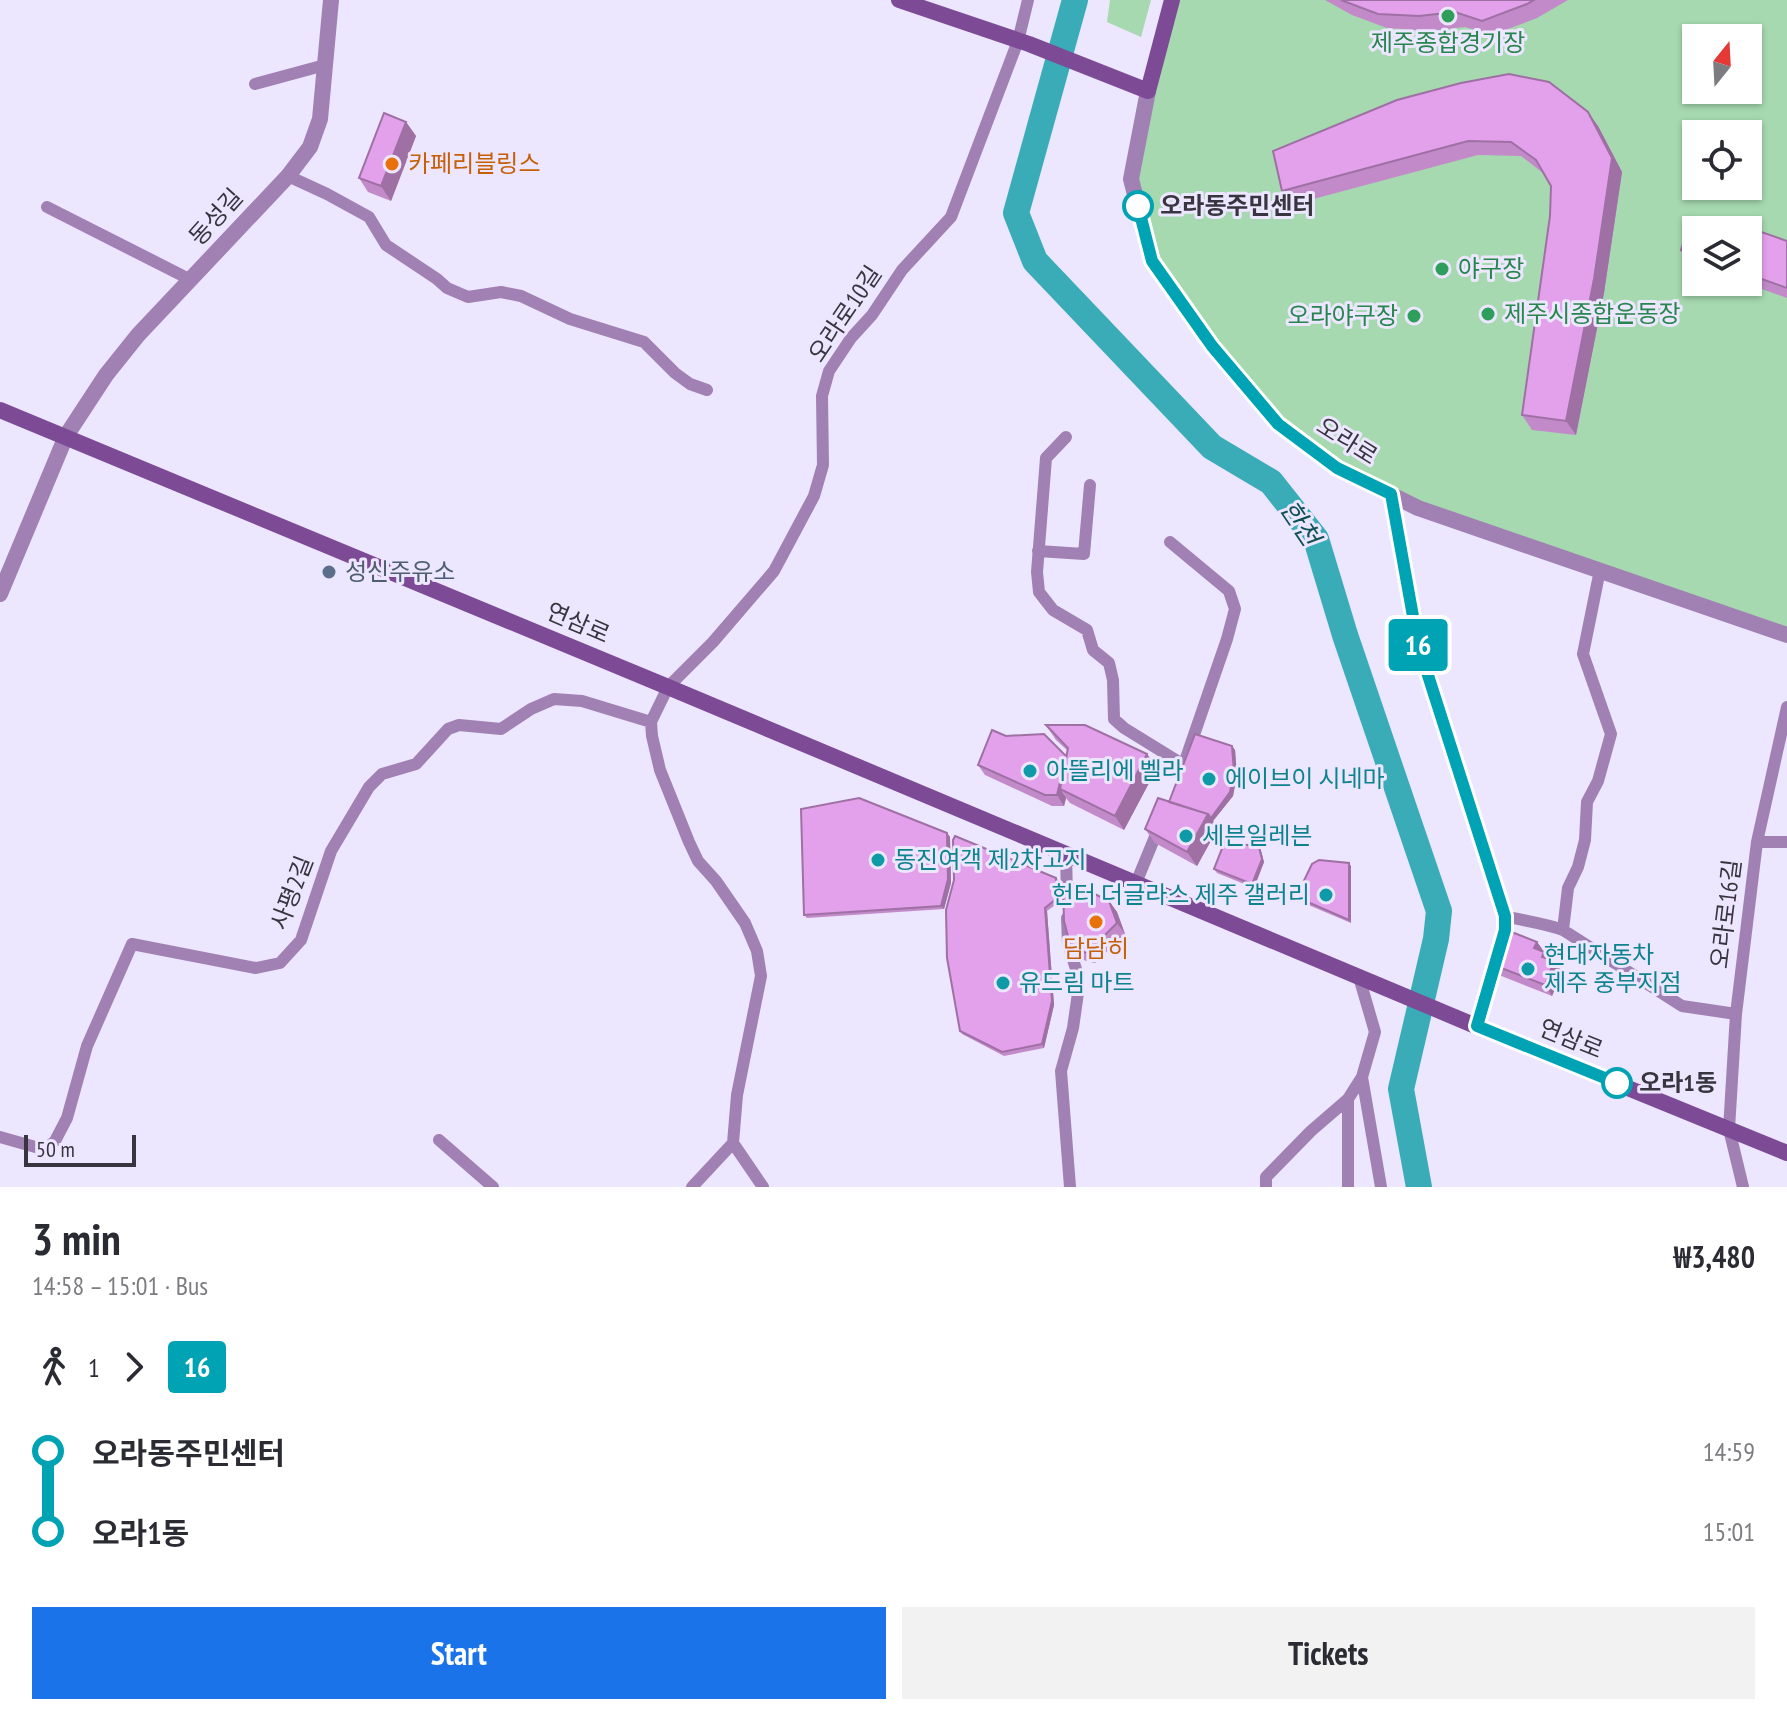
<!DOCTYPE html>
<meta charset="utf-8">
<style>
body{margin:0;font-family:"PT Sans Narrow","Noto Sans KR",sans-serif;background:#f2f2f3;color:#2b2b33;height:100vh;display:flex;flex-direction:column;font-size:30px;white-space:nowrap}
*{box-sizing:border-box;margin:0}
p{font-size:26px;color:#7c7c81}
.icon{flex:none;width:44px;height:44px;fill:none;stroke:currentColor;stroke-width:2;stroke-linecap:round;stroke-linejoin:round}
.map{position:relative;height:1187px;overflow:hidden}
.details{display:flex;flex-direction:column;background:#fff;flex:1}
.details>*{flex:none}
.badge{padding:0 16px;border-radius:6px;font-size:28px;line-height:52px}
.needle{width:52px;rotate:18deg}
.buttons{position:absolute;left:1682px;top:24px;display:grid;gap:16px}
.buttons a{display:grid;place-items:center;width:80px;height:80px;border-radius:0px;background:#fff;box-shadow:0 2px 6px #0004;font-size:40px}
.scale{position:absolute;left:24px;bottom:20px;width:112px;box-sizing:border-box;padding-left:8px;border:4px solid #383540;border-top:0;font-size:22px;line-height:28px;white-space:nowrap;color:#383540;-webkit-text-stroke:6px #ece6fe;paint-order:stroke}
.map>.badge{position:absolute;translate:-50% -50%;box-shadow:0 0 0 4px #fff}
.legs{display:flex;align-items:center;gap:12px;height:88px;padding:0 32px;font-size:26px}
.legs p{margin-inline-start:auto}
.overview{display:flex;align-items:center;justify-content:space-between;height:136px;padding:0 32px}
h1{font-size:44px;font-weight:800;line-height:60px}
.button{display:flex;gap:16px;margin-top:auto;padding:16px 32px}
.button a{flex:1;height:92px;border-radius:0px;background:#1a73e8;color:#fff;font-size:32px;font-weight:800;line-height:92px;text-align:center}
.button a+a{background:#f2f2f3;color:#2b2b33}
ul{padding:0 32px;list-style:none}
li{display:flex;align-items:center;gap:28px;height:80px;font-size:30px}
li i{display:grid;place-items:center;width:12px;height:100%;margin:0 10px;background:currentColor}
li i::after{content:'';width:20px;height:20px;margin:-10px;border:6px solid;border-radius:50%;background:#fff}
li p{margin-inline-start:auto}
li:first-child i{background:linear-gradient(#0000 50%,currentColor 0)}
li:last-child i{background:linear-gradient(currentColor 50%,#0000 0)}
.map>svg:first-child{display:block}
</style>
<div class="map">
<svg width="1787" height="1187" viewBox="0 0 1787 1187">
<rect width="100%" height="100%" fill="#ece6fe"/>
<path fill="#a6d9af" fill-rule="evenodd" d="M1110 0H1151L1141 37 1107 22Z
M1173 0H1787V632L1407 502 1278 424 1152 261 1131 179ZM1696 38H1748V90H1696ZM1696 134H1748V186H1696ZM1696 230H1748V282H1696Z"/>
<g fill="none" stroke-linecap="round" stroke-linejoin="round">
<path stroke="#3aacb8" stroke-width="26" d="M1075 0 1016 213 1035 261 1212 447 1271 482 1316 539 1345 635 1439 911 1436 939 1401 1089 1419 1187"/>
<path stroke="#a180b3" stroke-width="12" d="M255 84 325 65
M288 176 327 194 369 217 386 245 437 279 447 288 468 297 501 292 521 296 570 319 644 342 675 373 690 384 707 390
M47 207 191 280
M1066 437 1046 458 1037 572 1039 592 1053 610 1087 630 1093 650 1109 663 1113 680 1114 719 1124 728 1184 765
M1391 494 1418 644 1505 916V930L1477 1026
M1170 542 1229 591 1235 609 1227 639 1185 761
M1038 551 1084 554 1090 485
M1600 570 1583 654 1611 734 1598 781 1587 802 1585 840 1578 867 1568 888 1563 930 1682 1006 1736 1014
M1757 842H1787
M1066 854 1067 896
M1136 883 1159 827
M1505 916C1524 921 1544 923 1563 930
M1067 918 1068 944 1076 969 1078 993 1073 1028 1061 1071 1070 1187
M1362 1077 1381 1187
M1348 1099V1187
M0 1137 39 1148 49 1146 55 1141 67 1118 87 1046 132 944 256 968 280 963 301 940 331 851 369 787 382 774 416 764 448 729 459 725 501 729 531 709 554 699 582 701 651 722
M439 1140 493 1187
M692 1187 733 1143
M763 1187 733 1143 737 1095 761 976 757 951 745 923 716 881 698 861 689 842 660 770 652 736 651 722 668 687 713 642 774 571 814 496 823 465 822 396 829 371 851 338 872 315 902 270 951 217 1018 41 1028 0
M1266 1187V1177L1311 1131 1348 1099 1362 1077 1375 1032 1359 977
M1743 1187 1729 1129 1736 1014 1757 842 1787 707"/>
<path stroke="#a180b3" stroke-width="16" d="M1148 91 1131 179 1152 261 1212 346 1278 424 1337 468 1418 508 1787 635
M0 594 66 436 106 375 138 335 288 176 310 147 320 119 331 0"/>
<path stroke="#7d4b96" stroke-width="16" d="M899 0 1029 44 1148 91 1172 0
M0 410 668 687 1471 1024 1787 1153"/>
</g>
<path fill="#c38aca" d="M1325 0H1568L1537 18 1492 35 1465 27 1429 31 1387 28 1352 15Z
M1509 74 1598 126 1622 172 1604 293 1576 435 1532 430 1522 415 1550 216 1551 186 1543 173 1521 156 1478 155 1291 205 1282 191Z
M406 122 416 136 391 201 368 192 359 178Z
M1696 230V266L1691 264 1681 250Z
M1748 230 1787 241V298L1742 282H1748Z
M1046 725 1147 754 1157 768 1124 830 1070 803 1066 798 1064 806H1052L985 775 978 765 1066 757 1068 751 1056 740Z
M1232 746 1235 750 1237 775 1233 796 1213 821 1218 828 1197 866 1155 843 1145 829 1169 802Z
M947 833 950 837 951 883 944 909 807 918 804 915Z
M1261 851 1264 862 1254 888 1217 873 1214 869Z
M1351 866V923L1299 901 1296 897Z
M1056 878 1059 882 1058 903 1047 911 1054 1005 1044 1048 1004 1056 962 1034 960 1031Z
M1109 901 1117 912 1125 934 1095 963 1079 959 1071 948Z
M1537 942 1549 959 1554 961 1562 972 1552 996 1499 975 1491 964Z"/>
<path fill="#9f70a4" d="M1588 112 1598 126 1622 172 1604 293 1576 435 1566 421Z
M406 122 416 136 391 201 381 186Z
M1232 746 1235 750 1237 775 1233 796 1213 821 1218 828 1197 866 1187 852 1208 814Z
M1147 754 1157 768 1124 830 1115 816Z
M1066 756 1060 789 1066 798 1064 806 1057 795Z
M947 833 950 837 951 883 944 909 941 906Z
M1259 847 1261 851 1264 862 1254 888 1252 884Z
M1349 863 1351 866V923L1349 920Z
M1056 878 1059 882 1058 903 1056 899Z
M1109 901 1117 912 1125 934 1117 923Z
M1045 908 1047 911 1054 1005 1044 1048 1042 1044Z
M1537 942 1552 962 1542 958 1534 948Z
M1554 961 1562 972 1552 996 1545 985Z"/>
<path fill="#e3a0eb" stroke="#9f70a4" stroke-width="2" d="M1341 0H1534L1527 4 1482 21 1455 12 1419 16 1378 14Z
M1509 74 1549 82 1588 112 1612 158 1594 279 1566 421 1522 415 1550 216 1551 186 1536 160 1511 142 1468 141 1282 191 1273 151 1397 100 1461 83Z
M384 113 406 122 381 186 359 178Z
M1692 217 1729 230H1696V255L1681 250Z
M1747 227 1787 241V288L1748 274V230H1746Z
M1046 725H1085L1147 754 1115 816 1060 789 1068 748Z
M992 730 1006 736 1044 734 1066 756 1057 795H1045L978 765Z
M1195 734 1232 746 1234 772 1230 792 1211 818 1208 814 1169 802Z
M859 798 947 833 948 879 941 906 804 915 801 809Z
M1158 798 1208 814 1187 852 1145 829Z
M955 836 1056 878V899L1045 908 1052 1001 1042 1044 1002 1052 960 1031 947 958 946 910 954 880 953 840Z
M1225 841 1259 847 1262 859 1252 884 1214 869Z
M1319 860 1349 863V920L1296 897 1312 864Z
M1068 881 1109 901 1117 923 1087 953 1071 948 1064 921 1063 886Z
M1504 929 1537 942 1534 948 1544 952 1542 957 1554 961 1545 985 1491 964Z"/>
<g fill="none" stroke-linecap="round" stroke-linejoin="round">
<defs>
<path id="line-1" d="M1138 206 1152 261 1212 346 1278 424 1337 468 1391 494 1418 644 1505 916V930L1477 1026 1617 1083"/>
</defs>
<use href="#line-1" stroke="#fff" stroke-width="18"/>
<use href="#line-1" stroke="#00a3b4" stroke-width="12"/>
</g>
<g fill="#2e9e5b" stroke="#ece6fe" stroke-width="3">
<circle cx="1448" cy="16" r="8"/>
<circle cx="1442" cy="269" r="8"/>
<circle cx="1488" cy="314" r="8"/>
<circle cx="1414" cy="316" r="8"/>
</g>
<g fill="#e8710a" stroke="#ece6fe" stroke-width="3">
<circle cx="392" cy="164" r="8"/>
<circle cx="1096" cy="922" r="8"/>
</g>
<g fill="#fff" stroke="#00a3b4" stroke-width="4">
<circle cx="1138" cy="206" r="14"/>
<circle cx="1617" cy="1083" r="14"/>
</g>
<circle fill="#5c6f8a" stroke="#ece6fe" stroke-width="3" cx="329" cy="572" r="8"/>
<g fill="#0f9aa8" stroke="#ece6fe" stroke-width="3">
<circle cx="1030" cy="771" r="8"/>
<circle cx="1209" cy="779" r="8"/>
<circle cx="1186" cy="836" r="8"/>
<circle cx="878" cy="860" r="8"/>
<circle cx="1326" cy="895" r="8"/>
<circle cx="1528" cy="969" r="8"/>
<circle cx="1003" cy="983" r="8"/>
</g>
<g text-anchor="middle" stroke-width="6" stroke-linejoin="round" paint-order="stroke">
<g font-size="24" fill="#27864d" stroke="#ece6fe" text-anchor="start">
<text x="1448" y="51" text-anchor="middle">제주종합경기장</text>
<text x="1458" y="277">야구장</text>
<text x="1504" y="322">제주시종합운동장</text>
<text x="1398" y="324" text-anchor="end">오라야구장</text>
</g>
<g font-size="24" fill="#c56008" stroke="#ece6fe" text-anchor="start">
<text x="408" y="172">카페리블링스</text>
<text x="1096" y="957" text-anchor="middle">담담히</text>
</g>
<g font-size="24" font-weight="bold" fill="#383540" stroke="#ece6fe" text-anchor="start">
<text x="1160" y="214">오라동주민센터</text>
<text x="1639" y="1091">오라1동</text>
</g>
<g font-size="24" fill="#383540" stroke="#ece6fe">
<text transform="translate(216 217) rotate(-48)" y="8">동성길</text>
<text transform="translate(845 314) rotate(-56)" y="8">오라로10길</text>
<text transform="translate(1347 441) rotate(32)" y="8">오라로</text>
<text transform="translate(578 623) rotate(23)" y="8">연삼로</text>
<text transform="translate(292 893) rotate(-69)" y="8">사평2길</text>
<text transform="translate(1726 914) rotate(-83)" y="8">오라로16길</text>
<text transform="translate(1571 1039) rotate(22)" y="8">연삼로</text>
</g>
<g font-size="24" fill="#4e5e75" stroke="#ece6fe" text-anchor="start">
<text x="345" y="580">성신주유소</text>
</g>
<g font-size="24" fill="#0d838f" stroke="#ece6fe" text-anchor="start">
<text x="1046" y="779">아뜰리에 벨라</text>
<text x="1225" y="787">에이브이 시네마</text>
<text x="1202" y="844">세븐일레븐</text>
<text x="894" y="868">동진여객 제2차고지</text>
<text x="1310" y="903" text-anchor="end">헌터 더글라스 제주 갤러리</text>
<text x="1544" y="963">현대자동차<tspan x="1544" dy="28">제주 중부지점</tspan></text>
<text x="1019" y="991">유드림 마트</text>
</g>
<g font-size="26" font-style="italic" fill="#0f5057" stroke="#ece6fe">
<text transform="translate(1300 523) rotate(56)" y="9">한천</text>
</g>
</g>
</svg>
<div class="buttons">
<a><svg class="needle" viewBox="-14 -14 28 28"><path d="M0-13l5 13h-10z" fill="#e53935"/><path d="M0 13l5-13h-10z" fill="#7c7c81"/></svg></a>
<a><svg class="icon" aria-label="locate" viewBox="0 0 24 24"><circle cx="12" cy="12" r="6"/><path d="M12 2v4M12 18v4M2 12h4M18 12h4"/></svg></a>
<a><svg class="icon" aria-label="layers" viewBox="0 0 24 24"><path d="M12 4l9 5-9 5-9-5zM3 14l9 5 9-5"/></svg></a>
</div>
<div class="scale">50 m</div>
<b class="badge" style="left:1418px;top:645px;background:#00a3b4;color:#fff">16</b>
</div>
<section class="details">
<div class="overview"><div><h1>3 min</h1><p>14:58 – 15:01 · Bus</p></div><b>₩3,480</b></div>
<div class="legs"><svg class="icon" aria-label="walk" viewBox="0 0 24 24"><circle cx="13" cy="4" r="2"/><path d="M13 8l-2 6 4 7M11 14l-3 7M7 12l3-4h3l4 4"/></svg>1<svg class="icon" aria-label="forward" viewBox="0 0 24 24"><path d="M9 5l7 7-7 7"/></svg><b class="badge" style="background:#00a3b4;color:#fff">16</b></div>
<ul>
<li><i style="color:#00a3b4"></i><b>오라동주민센터</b><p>14:59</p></li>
<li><i style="color:#00a3b4"></i><b>오라1동</b><p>15:01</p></li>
</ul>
<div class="button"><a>Start</a><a>Tickets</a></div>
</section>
